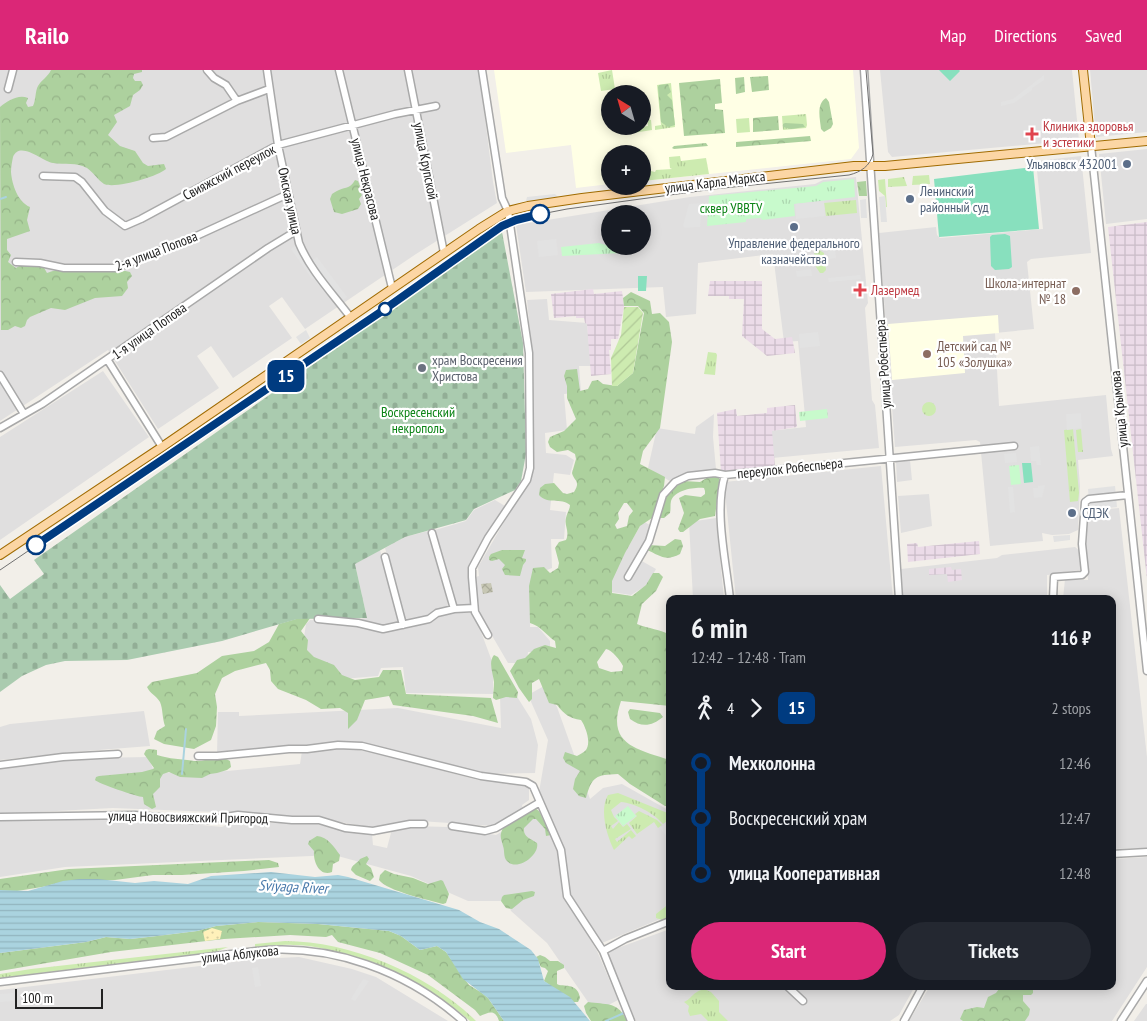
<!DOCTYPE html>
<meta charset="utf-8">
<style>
body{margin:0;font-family:"PT Sans Narrow",sans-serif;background:#242831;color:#f1f3f6;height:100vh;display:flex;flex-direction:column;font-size:19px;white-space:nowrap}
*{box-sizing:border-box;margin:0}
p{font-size:16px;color:#9ea1a6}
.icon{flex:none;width:28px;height:28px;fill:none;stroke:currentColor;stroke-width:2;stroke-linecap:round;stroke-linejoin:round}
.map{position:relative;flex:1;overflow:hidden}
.drawer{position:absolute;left:666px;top:525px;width:450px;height:395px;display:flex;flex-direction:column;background:#171b24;border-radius:10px;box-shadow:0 2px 12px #0003}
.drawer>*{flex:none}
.badge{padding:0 10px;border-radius:8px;font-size:18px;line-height:32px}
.needle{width:32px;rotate:323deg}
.tools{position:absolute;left:601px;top:15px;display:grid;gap:10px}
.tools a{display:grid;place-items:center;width:50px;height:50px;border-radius:50%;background:#171b24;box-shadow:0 2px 12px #0003;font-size:25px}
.scale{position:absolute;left:15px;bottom:12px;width:88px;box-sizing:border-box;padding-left:5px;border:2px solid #222;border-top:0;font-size:14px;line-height:18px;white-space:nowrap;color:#222;-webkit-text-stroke:4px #fff;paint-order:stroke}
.map>.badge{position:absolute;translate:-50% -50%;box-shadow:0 0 0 2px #fff}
.legs{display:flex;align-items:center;gap:8px;height:55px;padding:0 25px;font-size:16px}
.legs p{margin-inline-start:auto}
.summary{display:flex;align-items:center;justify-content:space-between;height:85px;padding:0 25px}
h1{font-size:28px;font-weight:800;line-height:38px}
.button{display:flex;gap:10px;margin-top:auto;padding:10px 25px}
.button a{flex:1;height:58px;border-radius:30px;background:#db2777;color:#fff;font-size:20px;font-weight:800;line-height:58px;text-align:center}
.button a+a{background:#242831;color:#f1f3f6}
ul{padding:0 25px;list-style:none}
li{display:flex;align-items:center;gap:18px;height:55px;font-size:19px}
li i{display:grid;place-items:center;width:8px;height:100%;margin:0 6px;background:currentColor}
li i::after{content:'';width:12px;height:12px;margin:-6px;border:4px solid;border-radius:50%;background:#171b24}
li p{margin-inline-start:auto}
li:first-child i{background:linear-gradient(#0000 50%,currentColor 0)}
li:last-child i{background:linear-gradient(currentColor 50%,#0000 0)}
header{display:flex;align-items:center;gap:30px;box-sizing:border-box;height:70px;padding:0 25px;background:#db2777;color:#fff}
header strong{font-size:24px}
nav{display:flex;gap:28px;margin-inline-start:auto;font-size:18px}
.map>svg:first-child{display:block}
</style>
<header>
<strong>Railo</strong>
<nav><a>Map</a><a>Directions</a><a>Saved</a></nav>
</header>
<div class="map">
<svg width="1147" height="951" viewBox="0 0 1147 951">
<defs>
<pattern id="industrial-grid" width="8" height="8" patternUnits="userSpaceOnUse" patternTransform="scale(1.25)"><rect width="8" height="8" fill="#ebdbe8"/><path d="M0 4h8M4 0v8" fill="none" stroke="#c9bcc7"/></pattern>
<pattern id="construction-cross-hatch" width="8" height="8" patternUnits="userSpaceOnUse" patternTransform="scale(1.25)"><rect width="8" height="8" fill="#c7c7b4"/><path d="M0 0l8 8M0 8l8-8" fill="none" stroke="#abab9a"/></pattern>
<pattern id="grass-tufts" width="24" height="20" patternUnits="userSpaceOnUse" patternTransform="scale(1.25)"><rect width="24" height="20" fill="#cdebb0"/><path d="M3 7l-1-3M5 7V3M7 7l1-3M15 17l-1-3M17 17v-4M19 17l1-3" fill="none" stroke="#b0c997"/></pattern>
<pattern id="forest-crowns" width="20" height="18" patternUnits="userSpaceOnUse" patternTransform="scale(1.25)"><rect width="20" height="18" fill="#add19e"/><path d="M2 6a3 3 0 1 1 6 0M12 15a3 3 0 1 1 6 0" fill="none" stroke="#95b388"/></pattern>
<pattern id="sand-dots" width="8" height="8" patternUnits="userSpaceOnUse" patternTransform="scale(1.25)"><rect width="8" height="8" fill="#fff1ba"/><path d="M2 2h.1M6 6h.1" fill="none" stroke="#dacea0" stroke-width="1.8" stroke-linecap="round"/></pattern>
<pattern id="cemetery-stones" width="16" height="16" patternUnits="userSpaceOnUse" patternTransform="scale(1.25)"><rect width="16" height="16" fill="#aacbaf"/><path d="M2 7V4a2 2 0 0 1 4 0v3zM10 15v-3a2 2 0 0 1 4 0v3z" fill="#92ae96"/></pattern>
<pattern id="park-tufts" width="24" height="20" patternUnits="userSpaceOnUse" patternTransform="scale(1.25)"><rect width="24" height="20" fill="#c8facc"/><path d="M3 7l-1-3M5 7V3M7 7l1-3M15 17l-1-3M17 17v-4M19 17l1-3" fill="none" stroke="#acd6af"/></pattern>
<pattern id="garden-furrows" width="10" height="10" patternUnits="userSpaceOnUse" patternTransform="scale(1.25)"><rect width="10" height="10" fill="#cdebb0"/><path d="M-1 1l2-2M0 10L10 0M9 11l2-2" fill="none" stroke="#b0c997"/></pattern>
<pattern id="water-rules" width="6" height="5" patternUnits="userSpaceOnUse" patternTransform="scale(1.25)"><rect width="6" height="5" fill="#aad3df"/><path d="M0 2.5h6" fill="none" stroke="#92b5bf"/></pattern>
</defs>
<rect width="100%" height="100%" fill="#f2efe9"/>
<path fill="#e0dfdf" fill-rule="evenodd" d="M0 0H479L493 112 497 133 416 184 305 259 282 227 269 236 292 268 233 308 211 276 197 286 219 318 158 359 108 280 0 351Z
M880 0H1072L1079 70 892 87 888 82Z
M1090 0H1147V62L1096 67Z
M1147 79V149L1106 154 1099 84Z
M1081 86 1091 183 1031 189 1027 192 1034 259 995 263 999 336 1106 325 1111 379 1113 386 1078 390 1080 416 1078 460 1069 464 1052 465 1042 463 1043 471 990 476 980 372 976 370 895 377 879 163 936 157 937 165 940 168 1043 159 1036 91Z
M856 107 868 233 865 238 872 330 875 335 879 378 772 388 769 361 806 357 798 271 784 272 773 184 698 193 696 244 666 247 663 217 526 222 516 155 690 127 815 114 823 110ZM610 144H642V176H610Z
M547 229 549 250 587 253 591 296H579L581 322 564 324 567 360 545 363 546 383 566 385 574 390 570 405 554 403 550 440 566 442 564 469H551L552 498 532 506 530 557H538L550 571V582H528L527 593H508L480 545 475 507 479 506 478 497 522 421 531 409 534 373 533 296 527 230Z
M103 301 149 367 0 470V367Z
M714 344 713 367 716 399 690 402 673 413 648 398 657 358 695 364 696 357Z
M910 390 912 410 897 412 896 391Z
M881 396 893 529H736L724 412Z
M929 424 932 456 901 463 898 426Z
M495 430 505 436 472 489 468 501 474 536 456 538 435 460 466 451 474 440Z
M1119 438 1147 687V778L1113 779 1112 529H1063L1065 509 1088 510 1085 477 1087 441Z
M716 448 724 529H693L689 452Z
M643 451 653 457 648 471 626 507 630 510 636 501 640 490 656 499 647 515 631 525 611 522 610 509Z
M428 461 443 511 449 540 424 549 406 553 385 478 405 467Z
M1075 477 1080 481 1081 500 1064 502 1063 504 1047 505V529H903L901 499 997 488 1002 485Z
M380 480 399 555 381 559 361 553 360 549 367 548 355 494Z
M450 543H474L493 594V624L406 623 403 597 381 598 378 606 331 610 314 594 303 574 306 554 310 550 350 553 378 562 429 552 435 548Z
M544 616 557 637 590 729 603 718 622 714 670 741V845L602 873 568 821 562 776 539 722 548 670 528 625Z
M516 625 531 649 538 675 535 703 479 704 439 691 364 674 278 677 255 682 217 684 218 642H239V646L398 638 501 658 500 626Z
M144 641 150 676 73 682 0 690V657L10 654Z
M339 677 377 683 478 710 526 714 529 718V730L522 735 523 740 493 756 420 751 369 757 317 748 239 743 113 738 0 744V697L94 688 148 687 155 703 227 701 300 694 302 681Z
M542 739 559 781 563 823 597 881 618 930 595 942 547 873 511 841 507 831H468L411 806 334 785 65 797 0 807V749L32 747 34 751 137 748V749L222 757 230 753H314L343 761 372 764 373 775 387 778 392 759 410 756 448 757 496 765Z
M1147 787V897L1112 951H909L930 916H1112L1113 789Z
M670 859V916H915L899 945 890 951H636L608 886 610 882 615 879Z
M299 887 352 899 376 907 448 951H0V920L258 889Z
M1146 934H1147V951H1134Z"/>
<path fill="url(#industrial-grid)" d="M1147 152V509L1108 157Z
M710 211H762V259L775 269 792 267 795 283 767 286 742 266 744 229H729V226H708Z
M593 219 594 224 622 221 624 236 618 269H611V280H609L611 304 591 306 587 254 585 253 584 248H576V246L554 248 551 224Z
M795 335 797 357 772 361 775 397 721 402 717 343 736 339 737 346 767 343V338Z
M979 471 980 484 908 492 907 474 917 473 918 477Z
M951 497 952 500 961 499 962 510 948 512 947 504 929 505V499Z"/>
<path fill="#ffffe5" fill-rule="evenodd" d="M494 0H853L859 78 851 89 643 111 642 84H610V114L576 118 571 75 506 83ZM610 24H642V56H610Z
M998 245 999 263 963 266 965 303 892 310 888 254Z"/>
<path fill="url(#construction-cross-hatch)" d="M491 513 493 522 483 524 481 514Z"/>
<path fill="url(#grass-tufts)" d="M612 0 615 19 601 21 598 3Z
M671 13 675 57 655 60V56L661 55 657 15Z
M806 44 807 55 806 58 783 60 782 46Z
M749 48 750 62 737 63 736 49Z
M647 49 651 50 652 60 633 63V58L648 56Z
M680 86 681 91 706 88 709 104 643 111V102L645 103 646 101 650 102 651 101 655 102 656 100 672 99 670 98 669 87Z
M929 105 930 114 912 115 913 106Z
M904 107 907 116 888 117V109Z
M885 109 887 137H886L885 126 879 121 878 110Z
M856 130 857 143 826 146 824 133Z
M819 180 824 183 826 200 823 203H820L816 197 814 181Z
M708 282 716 283 717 285 715 305 704 304Z
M922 339a7 7 0 1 1 14 0a7 7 0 1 1-14 0Z
M1073 359 1079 423 1078 431 1070 432 1064 360Z
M1081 359 1083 382H1078L1076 360Z
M618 723 670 744V749L663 754C654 743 634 733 621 732L611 740 614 747 618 751 611 756 613 759 619 752 623 757 627 754 631 759 615 769 617 772 631 760 636 766 632 769 629 766 614 780C607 766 599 740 608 725Z
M639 741 657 750 662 755 658 758 654 752 637 764 629 753 637 746 635 744Z
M670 833V848L662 850 656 848V844Z
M285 871C351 871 430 905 476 951H470C436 921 397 901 353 887 334 881 314 875 294 875 281 874 268 876 255 877V874Z
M228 877 215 882 0 908V904L31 899Z
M704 919 711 922 719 931V942L728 951H708L701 944 690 946 688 941 689 936 684 932C693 928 691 923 704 919Z"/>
<path fill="url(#forest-crowns)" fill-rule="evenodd" d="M51 0H142V2L134 4 133 8 135 11H141L143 15 140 20 133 25 130 36 114 45 117 52 108 65 120 76 135 81 143 93 148 96 164 94 166 99C157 107 115 119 104 114 98 110 93 102 87 98 77 92 64 95 53 93 43 92 20 70 13 87 12 92 11 97 11 102 12 115 18 132 30 137L27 150 30 161 7 169V180L11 185 8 192 16 198 24 193 43 196 47 203C64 195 84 201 102 202 112 202 121 199 130 202L132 206 127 212 128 218 122 226 95 228 65 240 51 238 30 247 27 250 25 256 21 258 15 256 8 260H1L0 37C8 31 18 24 28 28L26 33 28 37 33 36C36 30 35 21 38 16 41 10 48 7 51 0Z
M768 6 769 20 752 22 750 7Z
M744 7 745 22 736 24 735 8Z
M720 9 722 33 715 34V39L723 40 725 63 684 66 679 13Z
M668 14 671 22 667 25 672 30 675 55 668 57 661 52 658 17 659 15Z
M826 28 829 32 833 54 831 58 824 62 821 59C820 49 816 34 826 28Z
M778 46 779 60 753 62V48Z
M785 53 803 54 805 57 791 59 783 57V54Z
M810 66 811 71 736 77V72Z
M706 73 708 76 674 79 672 78 674 76Z
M355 110 358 111 360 116 358 119 362 125 359 129 361 134 358 139 342 144 334 142 330 129 332 124C334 123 336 121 339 120 346 117 351 118 355 110Z
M866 111 867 126H859L857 112Z
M631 222 650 231 652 244 660 243 669 252 672 272 660 358 643 381 640 394 665 407 664 416 652 448 640 456 625 483 612 511V523L632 526 646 515 653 503H659L663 507 656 521 642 534 637 554C649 559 660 559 670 565V636L621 631C606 674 636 679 670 690V736H665L630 714 618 704C596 705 592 706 586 728L579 726 573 719 575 709 580 701 566 693 563 688 565 682 577 686C580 684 583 683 585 681 592 674 586 657 581 650 569 648 565 645 557 635L549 633 539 609 532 613V629L529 632 519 618 510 601 517 590 525 588 534 579 545 575 556 578 555 571C546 565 541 556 530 553L529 516 533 498 544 497 550 503 558 498 559 493 555 478 559 472 566 470C570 461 564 456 566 448 567 443 570 439 570 435 561 427 548 435 539 425L540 418 545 414 554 413 563 423 567 424 574 422C581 411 574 411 572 403L576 389 575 384 568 380 557 382 550 377 548 372 550 367 564 361 576 349 567 328V316L564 306 566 300 577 299 580 321 588 319 592 311 598 310 603 314 617 316 633 303 644 243 638 236H624L623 228ZM624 433H627L633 441 629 446 627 456 617 459 615 455 619 449 618 443ZM606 579C612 580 620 590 623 596L622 601 611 602 599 598 597 592Z
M710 406H718L720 410 715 446 700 449 683 462H680L678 459 684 443 679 428 685 425 701 427 705 424V421L704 418C694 417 675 420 671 431 670 435 671 439 670 443L664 448H660L659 437 669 420 684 411 700 412Z
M675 469 681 470 683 476 680 484C665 492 659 485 647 480L649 475 665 476Z
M502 480H525L522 488 526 489V491L523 495 520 506 505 505 502 499 505 495 499 489 492 491 489 490V487L491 484Z
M313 544 301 561 308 570 307 580 314 587 334 595 342 605 355 610 379 607 383 600H401L406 624 491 628 498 653 473 646 393 635 389 626 365 630 357 650 348 659V643L340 638 321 639 306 630 278 619 271 611 270 600 266 593 235 601 222 608 215 624 217 637 216 656 211 670 194 679 164 674 154 669 157 661 165 656C162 648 163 639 160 632 156 625 150 624 147 617L152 612 197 603 222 586 254 581 269 572 279 554Z
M494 585 498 587 518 622 517 628 506 627 496 630 493 628C493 623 494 618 494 612 493 603 488 592 494 585Z
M630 639 660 643 663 647C652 656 642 658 630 649L628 642Z
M149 679 157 680V685C169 689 182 689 194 691 206 692 218 683 230 691L231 697 227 700 217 703 210 704 202 708 180 707 169 702 163 704 160 709V717L153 724 156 737 152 739 144 734 143 727C138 727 97 713 95 710L96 707 99 706 142 702 153 699 154 698 144 684 146 680Z
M535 738 539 741 551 765 546 766 545 759 536 749H533L524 758C523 767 530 768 537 773 540 784 518 802 507 791 503 787 505 781 503 776 501 768 499 766 503 758Z
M317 766C328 767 334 777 340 785L339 791 333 794 332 802C319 807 313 791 314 781L308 774 309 771Z
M367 786 369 789 366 794 371 798 374 807 370 811 356 805 351 800C352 794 357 794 360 789Z
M269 790 278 793 279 797 244 801 182 805H153L115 810 67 811 42 817 11 822 0 821V809L69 799Z
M385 800 394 804 413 808 428 814 441 810 443 811 449 824 446 833 443 834C429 830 387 821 379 810L380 805Z
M532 821 535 822 534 826 523 830 512 839 506 838 501 831 502 827 504 825Z
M258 852 318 854 389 861 401 866 420 880 437 876 446 882 469 915 482 923 488 928 504 951H499C495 938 488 943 480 946L475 940 428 905 380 883 338 872 332 865 326 867 290 865 224 869 111 882 0 901V883L86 872 106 867 130 869 157 866 197 861 216 856Z
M540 885 545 887 550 891H558L564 895V898L557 901V914L559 915C569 916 578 915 580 928L578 932H572L544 911 548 901 545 898 541 897 536 887Z
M1001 916H1035L1033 917V923L1031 925H1023V931L1030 939 1029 945 1025 951H963L960 949 964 940 977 937 984 938 988 927 996 923Z
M588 932C607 935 618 931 627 951H591L586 943 584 936Z"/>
<path fill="url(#sand-dots)" d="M212 858 222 861 220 869 205 871 203 862Z"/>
<path fill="url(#cemetery-stones)" d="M502 162 523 273 526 384 521 411 515 420 474 439 466 450 405 467 355 494 367 548 297 549 222 571 127 590 65 591 46 595 22 606 0 622V515L10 529 44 504 34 490Z"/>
<path fill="url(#park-tufts)" d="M854 109 855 127 794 134 795 146 762 150 761 148 746 149V152L707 156 709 126 816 116 823 112Z
M599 173 622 180V183L562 186 561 177Z
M827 339 828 348 800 351 799 342Z
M1019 395 1021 414 1011 415 1009 396Z
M628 736 636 746 623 756 615 746Z"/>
<path fill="url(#garden-furrows)" d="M624 237H638L643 243 633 303 617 316H612L611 288 621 265Z"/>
<path fill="#88e0be" d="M939 0H959L960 1 950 11Z
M1033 97 1039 159 939 167 934 109Z
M1005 164 1010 166 1012 197 1009 199 995 200 991 196 990 167 992 165Z
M638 206H647L646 221H638Z
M1022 393H1031L1033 412 1024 413Z"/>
<path fill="#e2e2e2" d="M1044 5V10L1032 18V20L1014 33 1001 36V32L1013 29Z
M555 124 558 127 526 131 527 127Z
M885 126 887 152H881L879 127Z
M866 129 867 148H861L860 130Z
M824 131 825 146 796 149 795 134Z
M702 133 700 157 685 158 683 156 689 134Z
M556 169 558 185 539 187 537 171Z
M827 170H834L836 188 829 189Z
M296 175 328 219 324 222 313 208 312 209 291 179Z
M317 187 347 227 342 231 312 190Z
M811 199 812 206 797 207 796 201Z
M860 205 861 209 829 212 828 208Z
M306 260 310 268 301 274 296 267Z
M818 262 820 276 800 278 799 264Z
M1081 343 1082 358 1067 360 1066 344Z
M1039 376 1041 395H1037L1036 391H1031L1030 377Z
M1016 383 1017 392 1005 393 1004 384Z
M1045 415 1042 427 1034 428 1033 418H1038V416Z
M1115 416 1117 437 1090 440 1088 419Z
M1008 417H1013L1015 442 1010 443Z
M1070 465V470L1054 472 1053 466Z
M670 751V767L668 768 660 758Z
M258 897 261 916 255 917 252 898Z
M363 909 369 911 355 931 351 929Z
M13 923 14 931 0 932V924Z"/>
<path fill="url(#water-rules)" d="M271 802 315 807 338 805 348 807 459 840 480 852 499 859 531 880 538 889 544 911 570 927 590 951H504L488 928 463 909 446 882 437 876 420 880 401 866 389 861 318 854 258 852 216 856 197 861 157 866 130 869 106 867 86 872 0 883V820L28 821 63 811 79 809H98L135 813 154 811 188 814 211 806Z"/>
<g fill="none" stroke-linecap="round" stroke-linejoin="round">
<path stroke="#aad3df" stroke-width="2" d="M0 129 6 127
M182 704 186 659
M606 951 624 943 623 939"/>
<defs>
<path id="minor" d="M207 0 214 8 226 15 237 31
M267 0 278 75 299 173C310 200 333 224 351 248
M339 0 392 218
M408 0 444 183
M482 0 502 128 508 141 529 283 530 398 527 410 488 468 472 498V507L475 542 488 565
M864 0 899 529
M8 19 13 0
M153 68 166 67 237 31 269 19
M1091 76 1147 601
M43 106 75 107 82 112 105 141 125 156 141 149 278 75 395 44 436 36
M16 192 40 193 64 198H117L192 168 288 124
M107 289 162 377
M0 305 24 344
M0 358 42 334 268 178 296 161
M725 405C714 441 726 491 730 529
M432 463 454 539
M385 487 403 555
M628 507 649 471 663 425 675 412 688 406 715 403 725 405 1014 376
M1053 529 1054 507 1082 505 1085 502 1082 474 1085 432 1089 429 1128 425
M318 549 358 553 383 559 429 549 437 543 454 539 474 538
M198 686H217L289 679H307L338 675 362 676 481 706 526 712 533 716 561 780 567 826 603 881 631 951
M0 695 63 687 118 684
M0 747 135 745 192 750H207L238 745 292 750H319L345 758 373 761 410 754H424
M452 756 485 761 496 758 540 732
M1112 784 1147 782
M603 881 625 869 670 851
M0 912 256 881C331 873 407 901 463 951
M787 916 803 931
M904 951 923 916
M1121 951 1147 911"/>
<path id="major" d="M1083 0 1091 76
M0 485 162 377 479 159 508 141 528 136 582 128 854 96H885L1147 71"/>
</defs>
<use href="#minor" stroke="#a9a9a9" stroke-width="9"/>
<use href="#major" stroke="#a06b00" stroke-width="10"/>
<use href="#minor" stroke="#fff" stroke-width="6"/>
<use href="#major" stroke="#fcd6a4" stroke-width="8"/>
<path stroke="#707070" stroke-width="1" d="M0 500 385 239 491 164 511 152 531 146 567 139 714 119 849 105C861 102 870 96 873 84L866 0"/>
</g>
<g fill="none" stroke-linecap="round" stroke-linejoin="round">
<defs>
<path id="line-1" d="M36 475 385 239 502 156 516 150 540 144"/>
</defs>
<use href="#line-1" stroke="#fff" stroke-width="11"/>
<use href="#line-1" stroke="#003b80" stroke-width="8"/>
</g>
<g fill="#e0444e" stroke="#fff" stroke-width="2">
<path d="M1029.5 56.5h5v5h5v5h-5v5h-5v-5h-5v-5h5z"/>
<path d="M857.5 212.5h5v5h5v5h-5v5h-5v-5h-5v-5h5z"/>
</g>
<g fill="#5c6f8a" stroke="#fff" stroke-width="2">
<circle cx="1127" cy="94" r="5"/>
<circle cx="910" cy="129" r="5"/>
<circle cx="794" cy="157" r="5"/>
<circle cx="1072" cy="443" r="5"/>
</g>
<g fill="#fff" stroke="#003b80" stroke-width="2.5">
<circle cx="540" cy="144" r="9"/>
<circle cx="385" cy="239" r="6"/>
<circle cx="36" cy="475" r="9"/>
</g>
<g fill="#8d6e63" stroke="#fff" stroke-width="2">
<circle cx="1076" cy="221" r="5"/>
<circle cx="927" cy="284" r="5"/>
</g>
<circle fill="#6b7280" stroke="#fff" stroke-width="2" cx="422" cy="298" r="5"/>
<g text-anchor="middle" stroke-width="4.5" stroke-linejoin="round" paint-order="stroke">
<g font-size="14" fill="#be3a42" stroke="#fff" text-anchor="start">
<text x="1043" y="61">Клиника здоровья<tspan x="1043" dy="16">и эстетики</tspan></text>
<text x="871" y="225">Лазермед</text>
</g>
<g font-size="14" fill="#222" stroke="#fff">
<text transform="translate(426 91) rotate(79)" y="5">улица Крупской</text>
<text transform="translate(229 102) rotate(-28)" y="5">Свияжский переулок</text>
<text transform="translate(366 109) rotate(76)" y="5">улица Некрасова</text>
<text transform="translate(715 112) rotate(-7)" y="5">улица Карла Маркса</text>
<text transform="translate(290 131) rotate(78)" y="5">Омская улица</text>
<text transform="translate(156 181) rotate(-21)" y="5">2-я улица Попова</text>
<text transform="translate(149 261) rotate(-35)" y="5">1-я улица Попова</text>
<text transform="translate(883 294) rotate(-94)" y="5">улица Робеспьера</text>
<text transform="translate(1119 339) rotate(-96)" y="5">улица Крымова</text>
<text transform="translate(790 398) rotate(-6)" y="5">переулок Робеспьера</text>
<text transform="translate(188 747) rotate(1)" y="5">улица Новосвияжский Пригород</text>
<text transform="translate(240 884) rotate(-6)" y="5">улица Аблукова</text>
</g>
<g font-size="14" fill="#4e5e75" stroke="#fff" text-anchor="start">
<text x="1117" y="99" text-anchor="end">Ульяновск 432001</text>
<text x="920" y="126">Ленинский<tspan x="920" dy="16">районный суд</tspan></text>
<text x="794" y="178" text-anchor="middle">Управление федерального<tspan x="794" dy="16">казначейства</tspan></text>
<text x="1082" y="448">СДЭК</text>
</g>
<g font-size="14" fill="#0c8416" stroke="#fff">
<text x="731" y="143">сквер УВВТУ</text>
<text x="418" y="347">Воскресенский<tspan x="418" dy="16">некрополь</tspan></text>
</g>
<g font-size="14" fill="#785e54" stroke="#fff" text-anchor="end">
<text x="1066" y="218">Школа-интернат<tspan x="1066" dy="16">№ 18</tspan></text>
<text x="937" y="281" text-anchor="start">Детский сад №<tspan x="937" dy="16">105 «Золушка»</tspan></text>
</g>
<g font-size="14" fill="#5b616d" stroke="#fff" text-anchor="start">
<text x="432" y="295">храм Воскресения<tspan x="432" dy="16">Христова</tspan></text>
</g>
<g font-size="15" font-style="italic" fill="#4a7aab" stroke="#fff">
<text transform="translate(293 817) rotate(3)" y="5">Sviyaga River</text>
</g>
</g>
</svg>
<div class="tools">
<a><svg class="needle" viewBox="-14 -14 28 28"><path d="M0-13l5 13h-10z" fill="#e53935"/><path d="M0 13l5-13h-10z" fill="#9ea1a6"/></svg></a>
<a>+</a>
<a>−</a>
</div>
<div class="scale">100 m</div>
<b class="badge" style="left:286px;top:306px;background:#003b80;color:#fff">15</b>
<section class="drawer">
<div class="summary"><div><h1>6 min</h1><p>12:42 – 12:48 · Tram</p></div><b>116 ₽</b></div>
<div class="legs"><svg class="icon" aria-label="walk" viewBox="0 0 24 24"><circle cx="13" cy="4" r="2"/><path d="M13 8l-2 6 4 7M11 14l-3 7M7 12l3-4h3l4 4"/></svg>4<svg class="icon" aria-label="forward" viewBox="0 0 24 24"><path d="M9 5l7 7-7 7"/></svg><b class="badge" style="background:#003b80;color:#fff">15</b><p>2 stops</p></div>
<ul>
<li><i style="color:#003b80"></i><b>Мехколонна</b><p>12:46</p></li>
<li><i style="color:#003b80"></i><span>Воскресенский храм</span><p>12:47</p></li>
<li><i style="color:#003b80"></i><b>улица Кооперативная</b><p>12:48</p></li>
</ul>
<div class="button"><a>Start</a><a>Tickets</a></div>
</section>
</div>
